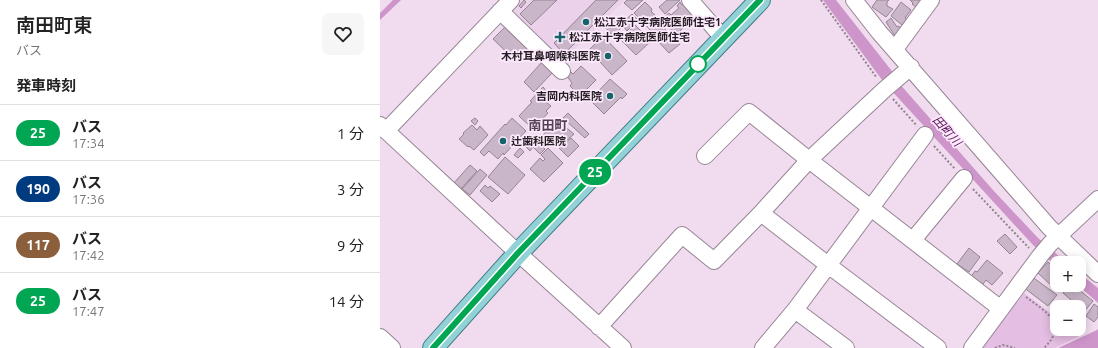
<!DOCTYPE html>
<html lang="ja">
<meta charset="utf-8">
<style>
body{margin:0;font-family:Ubuntu,"Noto Sans JP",sans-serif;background:#f6f6f6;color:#222;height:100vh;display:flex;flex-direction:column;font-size:15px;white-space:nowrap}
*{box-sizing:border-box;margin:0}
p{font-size:13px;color:#767676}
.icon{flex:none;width:22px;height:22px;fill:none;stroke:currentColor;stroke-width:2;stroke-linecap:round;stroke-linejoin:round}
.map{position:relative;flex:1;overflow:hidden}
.panel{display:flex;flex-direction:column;background:#fff;width:380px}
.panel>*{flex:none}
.badge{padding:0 8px;border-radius:13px;font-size:14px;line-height:26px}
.controls{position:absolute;left:670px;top:256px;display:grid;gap:8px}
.controls a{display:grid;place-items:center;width:36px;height:36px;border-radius:8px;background:#fff;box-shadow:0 2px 10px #0003;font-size:20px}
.map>.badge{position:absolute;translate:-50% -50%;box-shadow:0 0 0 2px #fff}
h2{padding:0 16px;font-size:15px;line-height:36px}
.round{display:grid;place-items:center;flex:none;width:42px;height:42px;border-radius:8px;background:#f6f6f6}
.overview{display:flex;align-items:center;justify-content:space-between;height:68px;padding:0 16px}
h1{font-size:19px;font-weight:600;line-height:30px}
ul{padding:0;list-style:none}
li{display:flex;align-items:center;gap:12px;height:56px;padding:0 16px;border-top:1px solid #e0e0e0}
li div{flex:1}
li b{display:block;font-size:15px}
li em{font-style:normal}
li .badge{min-width:44px;font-weight:700;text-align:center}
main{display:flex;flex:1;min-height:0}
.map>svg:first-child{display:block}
</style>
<main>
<section class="panel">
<div class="overview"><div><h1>南田町東</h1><p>バス</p></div><a class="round"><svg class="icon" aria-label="heart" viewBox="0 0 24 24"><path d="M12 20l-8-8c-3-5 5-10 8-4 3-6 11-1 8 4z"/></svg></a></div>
<h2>発車時刻</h2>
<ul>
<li><span class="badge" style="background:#00a651;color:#fff">25</span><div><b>バス</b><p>17:34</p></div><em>1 分</em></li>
<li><span class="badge" style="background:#003b80;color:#fff">190</span><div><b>バス</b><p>17:36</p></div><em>3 分</em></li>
<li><span class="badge" style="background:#8b5e3c;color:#fff">117</span><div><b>バス</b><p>17:42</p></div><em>9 分</em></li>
<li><span class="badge" style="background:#00a651;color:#fff">25</span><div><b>バス</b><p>17:47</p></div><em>14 分</em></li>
</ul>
</section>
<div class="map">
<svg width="718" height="348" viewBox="0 0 718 348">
<rect width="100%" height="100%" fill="#f0dcee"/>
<path fill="#ebd1e9" d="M136 0H242L244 1 180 64 125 11Z"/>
<path fill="#e5bee3" d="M644 293 677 318V329H691L698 335V337L675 348H603Z"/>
<path fill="#ce95ca" d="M13 0H21L0 20V13Z
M443 0H456L515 75 518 82 613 190 658 238 687 263H677V267L653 245 510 89 505 84Z
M699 273 718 288V303L698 285H699Z
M718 329V348H678L717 330Z"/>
<path fill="#c9b6c8" stroke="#958394" d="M144 0 146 2 141 8 139 6Z
M154 0H177L151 25 140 14Z
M216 0H238L184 54 174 43Z
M247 0H263L252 10 244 3Z
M287 0H300L285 14 279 7Z
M497 0H509L507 2V6L513 9 506 17 492 7Z
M530 0H538L541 2 537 8 532 4 533 3Z
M306 1 322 19 313 26 312 25 309 28 306 25 296 35 282 19 289 13 291 15 299 8 297 6 300 2 302 5Z
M265 2 272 9 271 11 284 25 274 34 254 13Z
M521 2 531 10 525 18 527 19 522 25 511 16Z
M252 14 258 20 247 31 243 26 233 36 224 26 235 16 241 24Z
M511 18 517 27 519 26 521 29 515 36 506 22Z
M255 25 271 41 256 55 241 40Z
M126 26 147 45 146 47 148 49 136 61 113 39Z
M283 27 300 44 289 53 275 38 282 31 280 29Z
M223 36 247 61 232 75 209 50Z
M162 62 173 72 154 92 144 82Z
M201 66 216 80 203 93 198 89 195 91 190 86 192 83 186 75 190 71 193 74Z
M230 79 247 94 242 99 241 97 224 114 210 100Z
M163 87 167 92 161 98 171 106 166 111 168 113 153 129 139 116 152 102 150 101Z
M188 113 209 134 205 138 183 118Z
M95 118 98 121 95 125 91 121Z
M132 118 146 131 124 155 123 153 118 159 109 151 104 156 100 152 125 124 126 125Z
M177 120 194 134 183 144 180 142 175 147 162 136Z
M92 125 97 130 100 126 108 135 94 150 89 146 88 147 79 139 84 134 83 133Z
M152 136 165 149 160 154 153 147 150 151 143 144Z
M191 138 199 146 188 157 179 148Z
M140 148 144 152 138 158 134 155Z
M168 148 183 163 164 182 150 169 160 158 163 161 165 159 161 155Z
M125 157 145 175 128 194 108 177Z
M90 165 97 171 80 190 73 184Z
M100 169 107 175 90 195 82 189Z
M105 185 108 188 110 186 120 194 112 202 100 191Z
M625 234 637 247 630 254 617 241Z
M589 248 600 257 589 272 577 264Z
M607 260 623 273 612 285 606 280 601 287 590 278 595 271 597 272Z
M668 262 677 270V285L674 288 658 273Z
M651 276 677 295 668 306 643 287Z
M689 285H693L713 301 703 313 699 310V307H696L689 302 691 300 683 293Z
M679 301 687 307H677V313L673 310Z
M714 304 718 307V317L714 322 706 316Z"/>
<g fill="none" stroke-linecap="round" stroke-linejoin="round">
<defs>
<path id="minor" d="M310 0 343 38
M474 0 499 32 669 227 718 274
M120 11 182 71
M515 49 551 0
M0 125 138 253 243 348
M6 131 131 0
M325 156 369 112 429 160 621 309
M381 213 448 265 558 348
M533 240 584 178
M415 310 466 348
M219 327 302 235 334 261 381 213 429 160 505 89 531 67
M0 337 12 348
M383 348 415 310 545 135
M592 348 660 256 670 244 718 199"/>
<path id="major" d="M53 348 138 253 380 0"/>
</defs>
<use href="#minor" stroke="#978595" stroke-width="18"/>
<use href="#major" stroke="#3d7e85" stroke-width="22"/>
<path stroke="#90828e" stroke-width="2" stroke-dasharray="2 2" stroke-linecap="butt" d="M441 0 497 78
M513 99 537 126
M554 146 575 169
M593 189 649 248
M646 297C665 311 689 324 664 348
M615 348 623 345 635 348"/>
<use href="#minor" stroke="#fff" stroke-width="16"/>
<use href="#major" stroke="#92d1d6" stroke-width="20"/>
</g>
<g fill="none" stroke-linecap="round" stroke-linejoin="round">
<defs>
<path id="line" d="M53 348 138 253 380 0"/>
</defs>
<use href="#line" stroke="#fff" stroke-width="9"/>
<use href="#line" stroke="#00a651" stroke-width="6"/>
</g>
<g fill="#15646a" stroke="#fde9fc" stroke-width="1.5">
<circle cx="206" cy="22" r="4"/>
<path d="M178 31h4v4h4v4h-4v4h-4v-4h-4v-4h4z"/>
<circle cx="228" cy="56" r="4"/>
<circle cx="230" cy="96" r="4"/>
<circle cx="123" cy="141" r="4"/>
</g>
<circle fill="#fff" stroke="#00a651" stroke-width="2" cx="318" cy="64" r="8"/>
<g text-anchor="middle" stroke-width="3.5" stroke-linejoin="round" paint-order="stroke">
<g font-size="11" font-weight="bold" fill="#241d23" stroke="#fde9fc" text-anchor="start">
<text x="214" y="26">松江赤十字病院医師住宅1</text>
<text x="189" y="41">松江赤十字病院医師住宅</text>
<text x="220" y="60" text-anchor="end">木村耳鼻咽喉科医院</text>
<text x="222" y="100" text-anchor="end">吉岡内科医院</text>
<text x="131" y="145">辻歯科医院</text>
</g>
<g font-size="12" font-style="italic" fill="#5a1659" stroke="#fde9fc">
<text transform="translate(567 131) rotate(48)" y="4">田町川</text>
</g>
<g font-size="13" font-weight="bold" fill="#534251" stroke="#fde9fc">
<text x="168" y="130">南田町</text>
</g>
</g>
</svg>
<div class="controls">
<a>+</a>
<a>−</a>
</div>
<b class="badge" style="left:215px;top:172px;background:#00a651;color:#fff">25</b>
</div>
</main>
